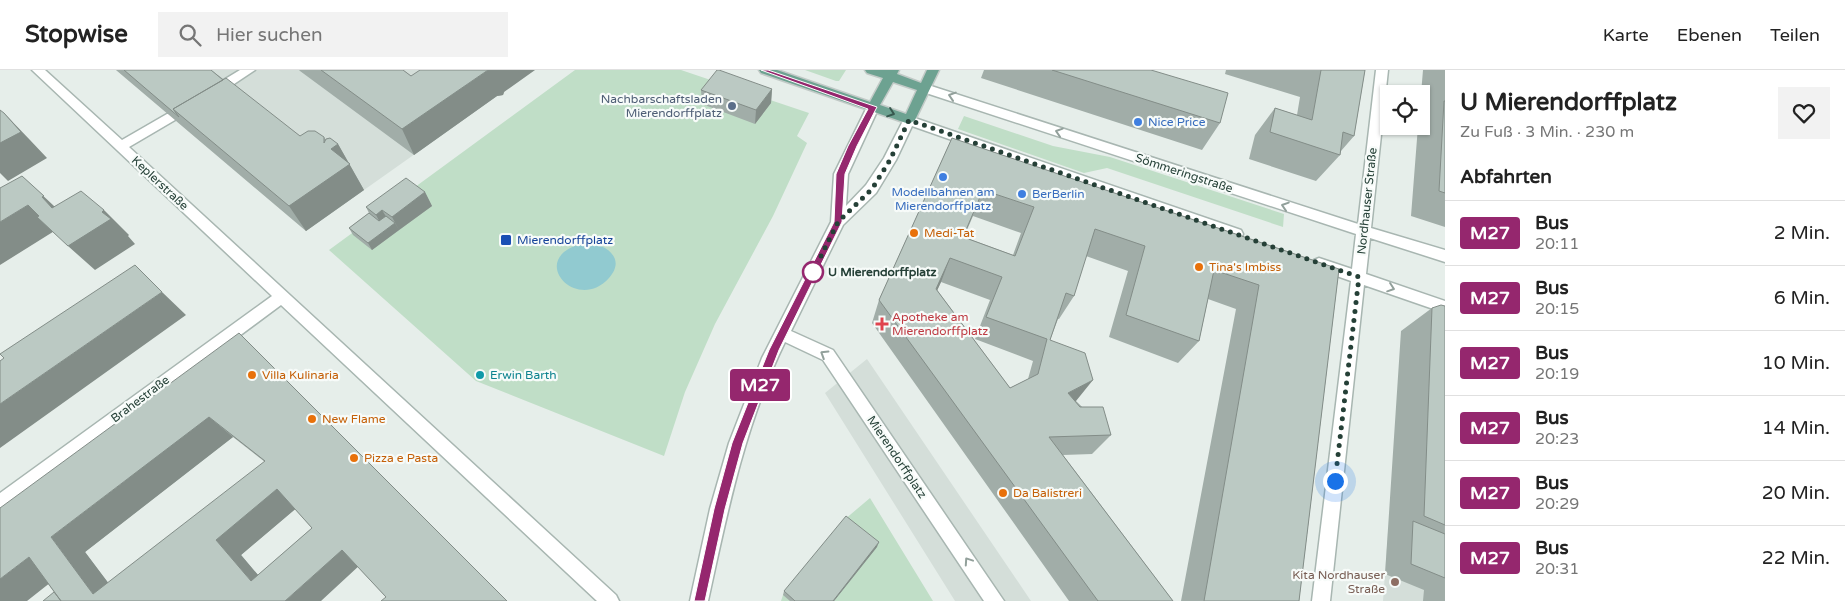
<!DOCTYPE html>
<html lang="de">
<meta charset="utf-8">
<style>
body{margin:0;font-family:"Varela Round",sans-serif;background:#f2f2f2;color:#222;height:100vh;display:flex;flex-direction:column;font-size:19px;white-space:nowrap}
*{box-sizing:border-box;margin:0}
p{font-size:16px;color:#767676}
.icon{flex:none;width:28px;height:28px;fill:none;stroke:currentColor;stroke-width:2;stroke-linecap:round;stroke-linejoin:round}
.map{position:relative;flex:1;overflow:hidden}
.side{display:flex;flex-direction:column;background:#fff;width:400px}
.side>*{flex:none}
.badge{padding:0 10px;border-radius:4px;font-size:18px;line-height:32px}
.fabs{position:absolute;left:1380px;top:15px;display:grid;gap:10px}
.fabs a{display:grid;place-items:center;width:50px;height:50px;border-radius:0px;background:#fff;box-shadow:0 1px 4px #0004;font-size:25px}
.you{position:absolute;width:25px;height:25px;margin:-12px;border:4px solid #fff;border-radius:50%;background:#1a73e8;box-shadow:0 0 0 8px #1a73e833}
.map>.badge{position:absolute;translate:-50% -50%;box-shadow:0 0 0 2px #fff}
h2{padding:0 15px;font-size:19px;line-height:45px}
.round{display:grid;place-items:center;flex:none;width:52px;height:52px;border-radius:0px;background:#f2f2f2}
.head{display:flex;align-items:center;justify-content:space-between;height:85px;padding:0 15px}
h1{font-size:24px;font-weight:700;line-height:38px}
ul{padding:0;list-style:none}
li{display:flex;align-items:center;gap:15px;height:65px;padding:0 15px;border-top:1px solid #e0e0e0}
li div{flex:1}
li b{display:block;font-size:19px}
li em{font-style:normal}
li .badge{min-width:55px;font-weight:700;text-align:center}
header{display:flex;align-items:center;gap:30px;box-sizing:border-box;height:70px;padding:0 25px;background:#fff;border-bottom:1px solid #e0e0e0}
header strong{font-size:24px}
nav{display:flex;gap:28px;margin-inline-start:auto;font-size:18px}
.search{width:350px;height:45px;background:#f2f2f2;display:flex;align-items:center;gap:12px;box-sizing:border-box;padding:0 18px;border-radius:0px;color:#767676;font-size:19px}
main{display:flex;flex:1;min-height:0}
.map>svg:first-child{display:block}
</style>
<header>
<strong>Stopwise</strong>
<div class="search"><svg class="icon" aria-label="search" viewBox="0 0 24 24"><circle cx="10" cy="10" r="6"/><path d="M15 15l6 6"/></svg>Hier suchen</div>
<nav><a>Karte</a><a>Ebenen</a><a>Teilen</a></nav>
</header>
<main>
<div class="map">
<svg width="1445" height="531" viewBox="0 0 1445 531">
<rect width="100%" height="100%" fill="#e6eeea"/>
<path fill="#d4ded9" d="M116 0H535L505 21 503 25 497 26 306 161Z
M867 289 1031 531H955L825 323Z
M1388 462 1445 485V531H1383Z"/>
<path fill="#c0dec7" d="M575 0H681L809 43 797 66 807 73 773 146 715 254 685 322 664 386 476 311 329 180Z
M805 0H846L839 11H836Z
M964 46 1053 76 1110 87 1284 144 1283 157 1107 98 1084 103 958 59Z
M870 428 933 531H781L783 525 844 450Z"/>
<path fill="#91cad0" d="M585 173C605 173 627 188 609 208 576 245 524 186 585 173Z"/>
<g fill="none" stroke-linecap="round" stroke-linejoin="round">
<defs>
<path id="minor" d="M32 0H45L122 70 167 44H175L177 47 175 50 129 77 616 525 619 531H597L281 235 6 439 0 441V423L272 226Z
M240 0H255L225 20H217L215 17 217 14Z
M1376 0H1388L1371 158 1445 180V192L1370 168 1366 204 1445 231V243L1364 215 1330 531H1312L1351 211 1314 198 1312 194 1314 190 1319 188 1352 199 1356 164 920 21 918 18 924 14 928 15 1358 154Z
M873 33 879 37 848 104 846 136 866 115 884 88 905 47 909 46 1241 160 1243 164 1241 168 1236 169 1231 168 912 56 896 90 876 123 843 155 791 261 833 280 1004 531H984L823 290 785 272C745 354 727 443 708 531H690L710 439 729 373 762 288 831 152 834 104 867 37Z"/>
<path id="major" d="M759 0H777L870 32 883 8 867 3 865 0H899L897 4 921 13 927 0H939L915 50 909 54 761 3ZM893 12 917 20 906 44 880 35Z"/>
</defs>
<use href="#minor" stroke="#a8b6b1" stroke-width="3"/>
<use href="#major" stroke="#c2cac7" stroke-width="3"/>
<use href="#minor" fill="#fff" fill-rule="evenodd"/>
<use href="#major" fill="#6da291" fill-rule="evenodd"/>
</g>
<path fill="#a1ada8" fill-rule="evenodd" d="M116 0H211L300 66 324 67 326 70 338 74 364 120 306 161Z
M299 0H403L411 6 504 22 503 25 497 26 414 85 300 1Z
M984 0H1151L1220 53 1202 80 981 8Z
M1226 0H1365L1354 66 1341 81 1340 85 1316 111 1249 89 1255 65 1275 38 1297 45 1300 27 1225 4Z
M1423 0H1445V157L1411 146 1418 56H1421V24Z
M772 19 771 33 755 54 702 34 701 20Z
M952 68 1339 199 1299 531H1181L1236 239 1208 229 1199 271 1178 293 1109 267 1128 201 1086 186 1074 226 1059 249H1058L1050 270 1076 331 1111 365 1092 384 1063 385 1173 531H1069L872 253 879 230ZM973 146 1021 163 1013 185 964 167ZM941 212 990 230 975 269 1033 291 1028 309 1010 318 937 220Z
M425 122 432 136 372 180 353 165 349 158 369 143 366 137Z
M1445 236V531H1423L1424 520 1385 504 1401 261 1432 238Z
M239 263 386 527 358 497 54 522 48 514ZM233 367 265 392 108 513 85 482ZM295 439 312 458 258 505 241 485Z
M877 477 834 531H790L783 525 784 521Z"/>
<path fill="#838d88" d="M488 0H535L504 22 503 25 497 26 414 85 402 59Z
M772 19 771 33 755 54 756 40Z
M4 43 30 70 47 88 8 111 0 103V73Z
M338 74 364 120 306 161 289 136 331 79Z
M22 106 70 151 52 138Z
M425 122 432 136 399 160 392 147Z
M28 135 56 160 0 195V152Z
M104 140 129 165 128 166 135 174 95 200 68 176Z
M382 140 390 153 383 158 376 145Z
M395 153 399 160 372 180 368 173Z
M950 188 941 212 927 243 936 219Z
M162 222 186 245 0 378V334Z
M1093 310 1076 331 1052 343 1068 323Z
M209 347 233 367 85 482 122 531 93 524 51 467Z
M277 419 299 436 241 485 275 525 251 511 216 470Z
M879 472 877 477 834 531H833Z
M342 480 361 494 321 531H285Z
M29 487 65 501 27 531H0V509Z"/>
<path fill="#bbc9c3" stroke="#838d88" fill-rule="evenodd" d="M124 0H211L223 10 173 39 179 47Z
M321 0H403L411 6 420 0H488L402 59Z
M717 0H719L772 19 756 40 701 20Z
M1052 0H1151L1228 23 1220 53Z
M1321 0H1365L1354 66 1343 62 1340 85 1270 62 1275 38 1312 50Z
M226 8 300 66 308 61H315L324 67V73L326 69 330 68 338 74 331 79 350 94 289 136 173 39Z
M1444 31H1445V123L1439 121Z
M0 40 4 43 21 62 0 73Z
M952 68 1339 199 1299 531H1204L1259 215 1214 200 1199 271 1126 245 1145 176 1095 159 1074 226 1066 223 1050 270 1085 283 1093 310 1068 323 1080 337H1103L1111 365 1049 367 1173 531H1098L879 230ZM983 120 1034 137 1015 186 963 167ZM950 188 1002 207 986 247 1047 269 1038 304 1010 318 936 219Z
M22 106 44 126 42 127 52 138 81 121 104 140 102 142 111 149 68 176 37 147 39 146 28 135 0 152V118Z
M406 108 425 122 392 147 382 140 376 145 366 137Z
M369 143 379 151 386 146 395 153 368 173 349 158Z
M135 195 162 222 0 334V291L4 288 0 284Z
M1441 235 1445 236V455L1424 446 1432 238Z
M239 263 507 531H381L386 527 342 480 285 531H61L29 487 0 509V438ZM209 347 265 391 93 524 51 467ZM277 419 312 458 251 511 216 470Z
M846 446 879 472 833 531H795L784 521Z
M1413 451 1445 464V508L1411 494Z
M54 522 61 531H43Z"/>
<defs><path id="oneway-chevron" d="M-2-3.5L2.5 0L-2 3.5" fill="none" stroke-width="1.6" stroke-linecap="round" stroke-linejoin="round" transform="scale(1.25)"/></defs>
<g stroke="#92a09b">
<use href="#oneway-chevron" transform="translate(952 26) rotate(-162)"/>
<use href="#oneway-chevron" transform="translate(1059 62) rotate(-162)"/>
<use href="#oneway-chevron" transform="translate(1285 136) rotate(-162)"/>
<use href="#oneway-chevron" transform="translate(1391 218) rotate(19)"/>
<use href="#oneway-chevron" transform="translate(824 284) rotate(-148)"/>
<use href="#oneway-chevron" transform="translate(968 491) rotate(-124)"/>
</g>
<use stroke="#37584e" href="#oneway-chevron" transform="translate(891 43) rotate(19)"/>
<path fill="#95276e" stroke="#fff" d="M761 0H768L877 37 857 76 845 104 842 152 779 280 743 373 725 439 705 531H694L714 439 732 373 769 280 834 152 836 104 848 76 868 39Z"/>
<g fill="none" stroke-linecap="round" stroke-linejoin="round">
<path stroke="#254037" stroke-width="5" stroke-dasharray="0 9" d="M813 202 838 152 872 119 890 90 909 50 1359 207 1335 411"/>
</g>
<circle fill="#5c6f8a" stroke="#f7fbf9" stroke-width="2" cx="732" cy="36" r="5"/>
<g fill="#3f7fe0" stroke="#f7fbf9" stroke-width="2">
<circle cx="1138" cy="52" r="5"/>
<circle cx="943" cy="107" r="5"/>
<circle cx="1022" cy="124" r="5"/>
</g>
<g fill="#e8710a" stroke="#f7fbf9" stroke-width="2">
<circle cx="914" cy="163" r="5"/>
<circle cx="1199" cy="197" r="5"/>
<circle cx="252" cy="305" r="5"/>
<circle cx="312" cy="349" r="5"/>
<circle cx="354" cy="388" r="5"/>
<circle cx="1003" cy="423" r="5"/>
</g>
<rect fill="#1a4fb4" stroke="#f7fbf9" stroke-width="2" x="500" y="164" width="12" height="12" rx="2.5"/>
<circle fill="#fff" stroke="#95276e" stroke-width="2.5" cx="813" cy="202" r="10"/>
<path fill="#e0444e" stroke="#f7fbf9" stroke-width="2" d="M879.5 246.5h5v5h5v5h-5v5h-5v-5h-5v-5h5z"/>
<circle fill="#0f9aa8" stroke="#f7fbf9" stroke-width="2" cx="480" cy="305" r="5"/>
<circle fill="#8d6e63" stroke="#f7fbf9" stroke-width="2" cx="1395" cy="512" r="5"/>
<g text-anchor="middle" stroke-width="4.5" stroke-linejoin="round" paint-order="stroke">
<g font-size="12" fill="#4e5e75" stroke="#f7fbf9" text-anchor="end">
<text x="722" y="33">Nachbarschaftsladen<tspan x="722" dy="14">Mierendorffplatz</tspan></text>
</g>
<g font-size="12" fill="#366cbe" stroke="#f7fbf9" text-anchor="start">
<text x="1148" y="56">Nice Price</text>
<text x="943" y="126" text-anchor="middle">Modellbahnen am<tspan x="943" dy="14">Mierendorffplatz</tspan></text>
<text x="1032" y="128">BerBerlin</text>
</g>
<g font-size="12" fill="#254037" stroke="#f7fbf9">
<text transform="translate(1184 103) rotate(18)" y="4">Sömmeringstraße</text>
<text transform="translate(160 113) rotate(43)" y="4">Keplerstraße</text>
<text transform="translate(1367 131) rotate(-84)" y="4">Nordhauser Straße</text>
<text transform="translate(140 329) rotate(-37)" y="4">Brahestraße</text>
<text transform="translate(897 387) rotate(56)" y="4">Mierendorffplatz</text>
</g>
<g font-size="12" fill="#c56008" stroke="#f7fbf9" text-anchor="start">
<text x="924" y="167">Medi-Tat</text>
<text x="1209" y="201">Tina's Imbiss</text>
<text x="262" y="309">Villa Kulinaria</text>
<text x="322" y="353">New Flame</text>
<text x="364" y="392">Pizza e Pasta</text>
<text x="1013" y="427">Da Balistreri</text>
</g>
<g font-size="12" fill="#164399" stroke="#f7fbf9" text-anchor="start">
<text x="517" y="174">Mierendorffplatz</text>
</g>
<g font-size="12" font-weight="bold" fill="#254037" stroke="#f7fbf9" text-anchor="start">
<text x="828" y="206">U Mierendorffplatz</text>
</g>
<g font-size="12" fill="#be3a42" stroke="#f7fbf9" text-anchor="start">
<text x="892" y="251">Apotheke am<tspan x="892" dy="14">Mierendorffplatz</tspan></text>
</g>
<g font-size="12" fill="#0d838f" stroke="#f7fbf9" text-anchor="start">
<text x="490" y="309">Erwin Barth</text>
</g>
<g font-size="12" fill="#785e54" stroke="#f7fbf9" text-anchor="end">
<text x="1385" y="509">Kita Nordhauser<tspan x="1385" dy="14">Straße</tspan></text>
</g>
</g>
</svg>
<div class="fabs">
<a><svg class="icon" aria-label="locate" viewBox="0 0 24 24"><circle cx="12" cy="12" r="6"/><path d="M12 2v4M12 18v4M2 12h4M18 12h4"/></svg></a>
</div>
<div class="you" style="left:1335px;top:411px"></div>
<b class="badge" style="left:760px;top:315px;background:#95276e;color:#fff">M27</b>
</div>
<section class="side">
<div class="head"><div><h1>U Mierendorffplatz</h1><p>Zu Fuß · 3 Min. · 230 m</p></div><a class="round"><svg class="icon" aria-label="heart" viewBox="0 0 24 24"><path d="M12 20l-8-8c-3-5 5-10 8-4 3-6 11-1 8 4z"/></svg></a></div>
<h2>Abfahrten</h2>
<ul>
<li><span class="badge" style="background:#95276e;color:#fff">M27</span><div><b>Bus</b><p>20:11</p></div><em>2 Min.</em></li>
<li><span class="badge" style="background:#95276e;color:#fff">M27</span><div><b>Bus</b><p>20:15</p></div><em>6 Min.</em></li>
<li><span class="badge" style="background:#95276e;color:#fff">M27</span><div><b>Bus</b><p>20:19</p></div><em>10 Min.</em></li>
<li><span class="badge" style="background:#95276e;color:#fff">M27</span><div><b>Bus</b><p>20:23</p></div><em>14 Min.</em></li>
<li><span class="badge" style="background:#95276e;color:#fff">M27</span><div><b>Bus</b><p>20:29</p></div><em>20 Min.</em></li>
<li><span class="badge" style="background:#95276e;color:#fff">M27</span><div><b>Bus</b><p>20:31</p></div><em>22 Min.</em></li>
</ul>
</section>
</main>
